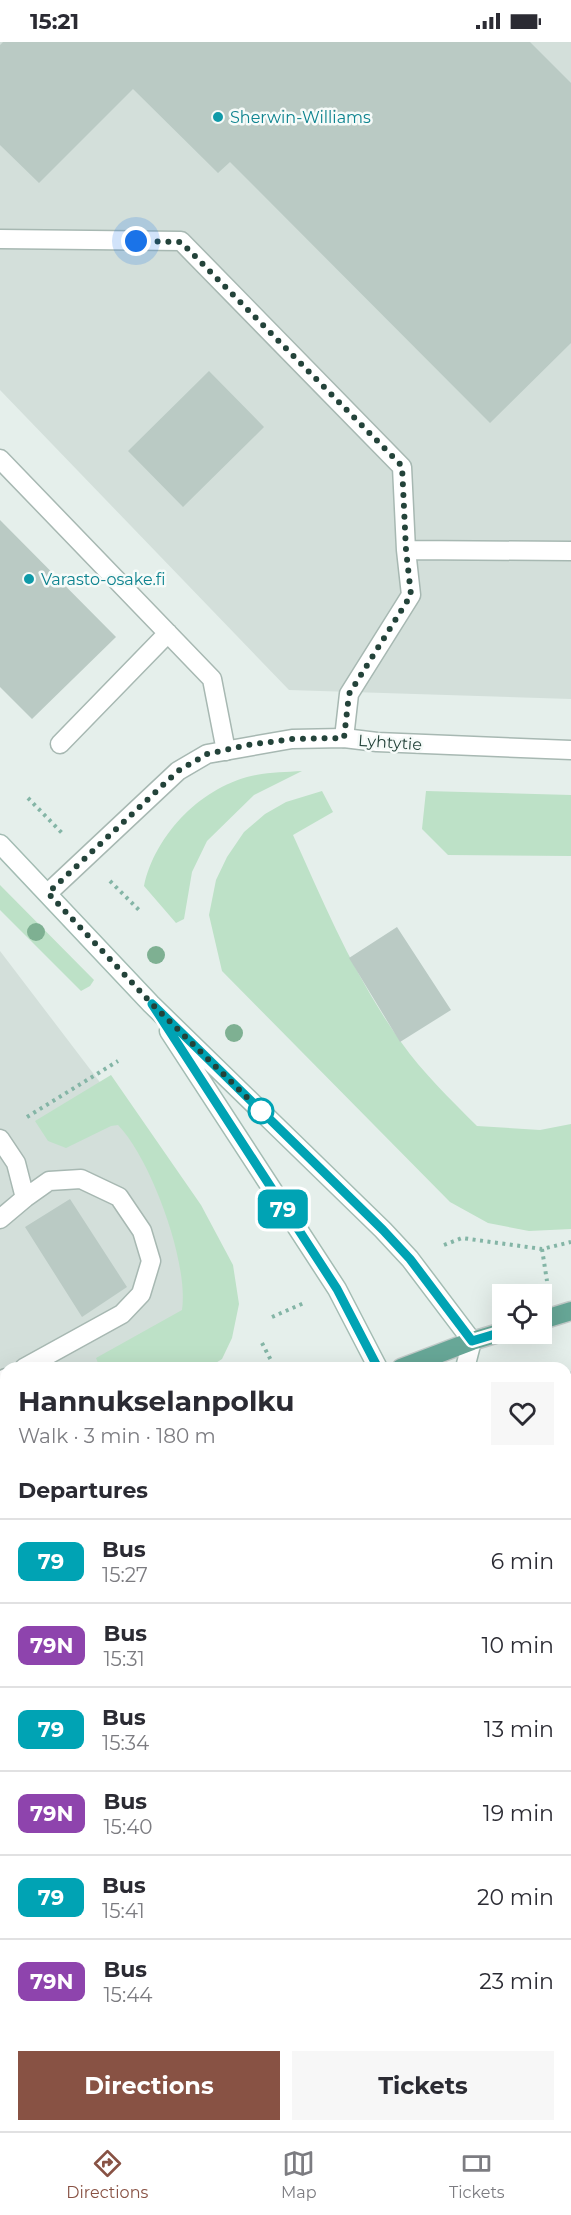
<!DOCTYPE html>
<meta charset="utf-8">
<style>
body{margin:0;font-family:Montserrat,sans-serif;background:#f7f7f7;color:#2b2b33;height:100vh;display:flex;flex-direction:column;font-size:22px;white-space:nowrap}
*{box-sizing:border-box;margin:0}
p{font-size:20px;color:#7c7c81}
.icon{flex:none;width:33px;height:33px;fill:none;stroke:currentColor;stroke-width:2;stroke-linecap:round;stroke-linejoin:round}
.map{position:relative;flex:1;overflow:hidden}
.details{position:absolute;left:0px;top:1320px;width:572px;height:770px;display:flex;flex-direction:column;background:#fff;border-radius:18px 18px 0 0;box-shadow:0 6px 24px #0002}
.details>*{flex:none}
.badge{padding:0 12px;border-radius:9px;font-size:21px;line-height:39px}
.controls{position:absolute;left:492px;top:1242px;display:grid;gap:12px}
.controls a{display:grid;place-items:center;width:60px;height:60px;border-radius:0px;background:#fff;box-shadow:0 6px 24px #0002;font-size:30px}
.you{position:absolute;width:30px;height:30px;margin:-15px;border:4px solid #fff;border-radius:50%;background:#1a73e8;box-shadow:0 0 0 9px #1a73e833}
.map>.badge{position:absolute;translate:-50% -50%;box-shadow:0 0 0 3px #fff}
h2{padding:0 18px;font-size:22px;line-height:54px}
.round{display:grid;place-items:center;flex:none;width:63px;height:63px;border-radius:0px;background:#f7f7f7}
.summary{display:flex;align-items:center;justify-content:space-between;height:102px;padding:0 18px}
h1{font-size:28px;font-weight:700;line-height:45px}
.button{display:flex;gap:12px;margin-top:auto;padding:12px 18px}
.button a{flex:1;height:69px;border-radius:0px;background:#885244;color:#fff;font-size:24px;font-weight:700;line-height:69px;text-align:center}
.button a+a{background:#f7f7f7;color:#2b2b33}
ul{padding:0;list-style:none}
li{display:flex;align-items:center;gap:18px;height:84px;padding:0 18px;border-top:2px solid #e1e1e2}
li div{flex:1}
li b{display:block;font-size:22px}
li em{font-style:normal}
li .badge{min-width:66px;font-weight:700;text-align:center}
.status{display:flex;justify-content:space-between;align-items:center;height:42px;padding:0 30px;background:#fff;direction:ltr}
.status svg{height:16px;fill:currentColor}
.tabs{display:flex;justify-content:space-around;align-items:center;height:84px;border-top:2px solid #e1e1e2;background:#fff;font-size:16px;color:#7c7c81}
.tabs a{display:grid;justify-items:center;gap:3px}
.tabs .active{color:#885244}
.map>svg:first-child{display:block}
</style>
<div class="status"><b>15:21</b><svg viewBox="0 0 49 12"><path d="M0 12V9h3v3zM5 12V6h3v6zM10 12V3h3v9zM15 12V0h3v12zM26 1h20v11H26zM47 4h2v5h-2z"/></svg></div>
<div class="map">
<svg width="571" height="2089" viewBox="0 0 571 2089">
<rect width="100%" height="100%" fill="#e5efeb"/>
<path fill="#d3dfda" d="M0 0H571V657L289 648 0 348Z
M0 909 131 1081 210 1247 154 1326H6V1415L0 1419Z"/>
<path fill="#bde1c7" d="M302 729 254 753 207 799 192 830 184 877 176 881 144 844C155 792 203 743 256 733 271 730 287 730 302 729Z
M322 749 333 770 293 793C325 864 355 936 401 1000 423 1031 450 1057 477 1084L540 1088 571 1082V1187L529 1189 488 1181 450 1160 222 929 209 873 216 838 227 815 244 790 265 772 286 760Z
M426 749 571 753V814L448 813 422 787Z
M0 843 94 938 90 944 81 949 0 868Z
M111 1033 201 1163 233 1223 239 1262 232 1296 222 1317 208 1326H100L96 1316 182 1268C189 1221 151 1117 118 1083L111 1084 66 1106 48 1099 35 1079Z
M6 1365V1426L0 1429V1368Z
M6 1721V1959L0 1962V1725Z"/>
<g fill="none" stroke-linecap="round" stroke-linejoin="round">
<path stroke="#8bcbd7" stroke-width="15" d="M0 1761 4 1737"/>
</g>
<path fill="#bacac4" d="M3 0H530L571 41V301L490 381 230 120 218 131 133 47 39 141 0 103V3Z
M209 329 264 385 183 465 128 409Z
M0 478 116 595 32 677 0 645Z
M397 885 451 968 400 1000 349 916Z
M70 1157 127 1245 82 1275 25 1185Z
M571 1453V1537L566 1541V1457Z
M571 1784V1855L566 1856V1786Z
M36 2084H114L118 2089H40Z
M166 2084H198L191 2089H170Z"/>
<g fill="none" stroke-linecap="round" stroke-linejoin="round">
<defs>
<path id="service" d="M0 197 181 199 402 425 406 508 411 553 349 652 344 696
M0 417 212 637 226 709
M406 508 571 509
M60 702 168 591
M0 1097 16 1121 25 1156 0 1177
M24 1326 122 1272 141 1252 151 1219 142 1189 119 1155 81 1137 49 1139 25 1156
M0 1339 6 1336"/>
<path id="minor" d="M48 851 178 729 207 712 292 697 344 696 377 700 571 708
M566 1910 571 1908
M0 1983 6 1980"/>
<path id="secondary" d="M0 802 151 962 383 1188 410 1217 472 1299 465 1326
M169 989 337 1247 378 1326"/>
<path id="primary" d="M542 1278 571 1269
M401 1326 472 1299 502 1290
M566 1342 571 1340
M0 1505 6 1502
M0 1606 6 1602"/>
</defs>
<use href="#service" stroke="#a7b8b2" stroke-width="21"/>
<use href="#minor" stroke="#a7b8b2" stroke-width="21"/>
<use href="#secondary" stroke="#a3bcb3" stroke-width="21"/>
<use href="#primary" stroke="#c1cac8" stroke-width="21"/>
<path stroke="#84b5a6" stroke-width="4" stroke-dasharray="3 4.5" stroke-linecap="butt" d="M28 756 62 791
M110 839 139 868
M27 1075 118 1019
M444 1203 462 1196 542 1207 571 1200
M542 1207 547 1239
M272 1275 304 1261
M262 1301 275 1326
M566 1403 571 1401
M0 1685 6 1680
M0 1887 6 1880"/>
<use href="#service" stroke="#fff" stroke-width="18"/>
<use href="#minor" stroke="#fff" stroke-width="18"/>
<use href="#secondary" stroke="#fff" stroke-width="18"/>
<use href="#primary" stroke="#67a797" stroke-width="18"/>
</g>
<g fill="#7eb092">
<circle cx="36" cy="890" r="9"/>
<circle cx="156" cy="913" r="9"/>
<circle cx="234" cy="991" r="9"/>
</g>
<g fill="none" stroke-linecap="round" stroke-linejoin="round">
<defs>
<path id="line" d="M378 1326 337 1247 152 962 383 1188 410 1217 472 1299 502 1290"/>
</defs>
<use href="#line" stroke="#fff" stroke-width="14"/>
<use href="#line" stroke="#00a3b4" stroke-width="9"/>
<path stroke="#23433a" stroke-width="6" stroke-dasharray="0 10.8" d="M136 199 181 200 402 424 406 508 411 553 349 652 344 696 292 697 248 703 207 712 178 729 48 851 152 962 267 1075 261 1069"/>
</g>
<g fill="#0f9aa8" stroke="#f6fbf9" stroke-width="2">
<circle cx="218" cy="75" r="6"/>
<circle cx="29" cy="537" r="6"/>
</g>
<circle fill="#fff" stroke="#00a3b4" stroke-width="3" cx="261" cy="1069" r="12"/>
<g text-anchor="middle" stroke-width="5" stroke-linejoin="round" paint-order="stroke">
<g font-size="16" fill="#0d838f" stroke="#f6fbf9" text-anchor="start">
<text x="230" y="81">Sherwin-Williams</text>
<text x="41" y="543">Varasto-osake.fi</text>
</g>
<g font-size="16" fill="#23433a" stroke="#f6fbf9">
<text transform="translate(390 700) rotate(4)" y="6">Lyhtytie</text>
</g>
</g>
</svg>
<div class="controls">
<a><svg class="icon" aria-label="locate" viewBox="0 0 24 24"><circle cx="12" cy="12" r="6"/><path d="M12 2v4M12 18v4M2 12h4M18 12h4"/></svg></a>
</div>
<div class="you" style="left:136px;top:199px"></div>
<b class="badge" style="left:283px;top:1167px;background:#00a3b4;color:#fff">79</b>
<section class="details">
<div class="summary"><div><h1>Hannukselanpolku</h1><p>Walk · 3 min · 180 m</p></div><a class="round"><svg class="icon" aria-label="heart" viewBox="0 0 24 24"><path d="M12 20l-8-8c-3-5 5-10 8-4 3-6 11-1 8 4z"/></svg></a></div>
<h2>Departures</h2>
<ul>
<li><span class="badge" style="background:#00a3b4;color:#fff">79</span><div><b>Bus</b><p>15:27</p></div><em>6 min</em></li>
<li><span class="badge" style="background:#8e44ad;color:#fff">79N</span><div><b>Bus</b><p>15:31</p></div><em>10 min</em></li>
<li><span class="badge" style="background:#00a3b4;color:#fff">79</span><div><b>Bus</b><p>15:34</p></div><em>13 min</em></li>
<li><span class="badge" style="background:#8e44ad;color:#fff">79N</span><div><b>Bus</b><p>15:40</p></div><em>19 min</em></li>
<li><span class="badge" style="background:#00a3b4;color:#fff">79</span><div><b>Bus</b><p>15:41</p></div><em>20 min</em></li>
<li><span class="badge" style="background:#8e44ad;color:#fff">79N</span><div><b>Bus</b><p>15:44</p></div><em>23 min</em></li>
</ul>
<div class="button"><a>Directions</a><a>Tickets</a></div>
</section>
</div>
<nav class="tabs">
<a class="active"><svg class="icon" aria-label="directions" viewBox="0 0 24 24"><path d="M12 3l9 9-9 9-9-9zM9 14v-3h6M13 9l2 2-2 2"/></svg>Directions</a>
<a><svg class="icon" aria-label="map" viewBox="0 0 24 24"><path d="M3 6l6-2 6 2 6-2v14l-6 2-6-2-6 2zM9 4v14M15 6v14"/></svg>Map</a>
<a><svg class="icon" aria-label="tickets" viewBox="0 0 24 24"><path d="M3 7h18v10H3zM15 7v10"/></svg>Tickets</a>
</nav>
